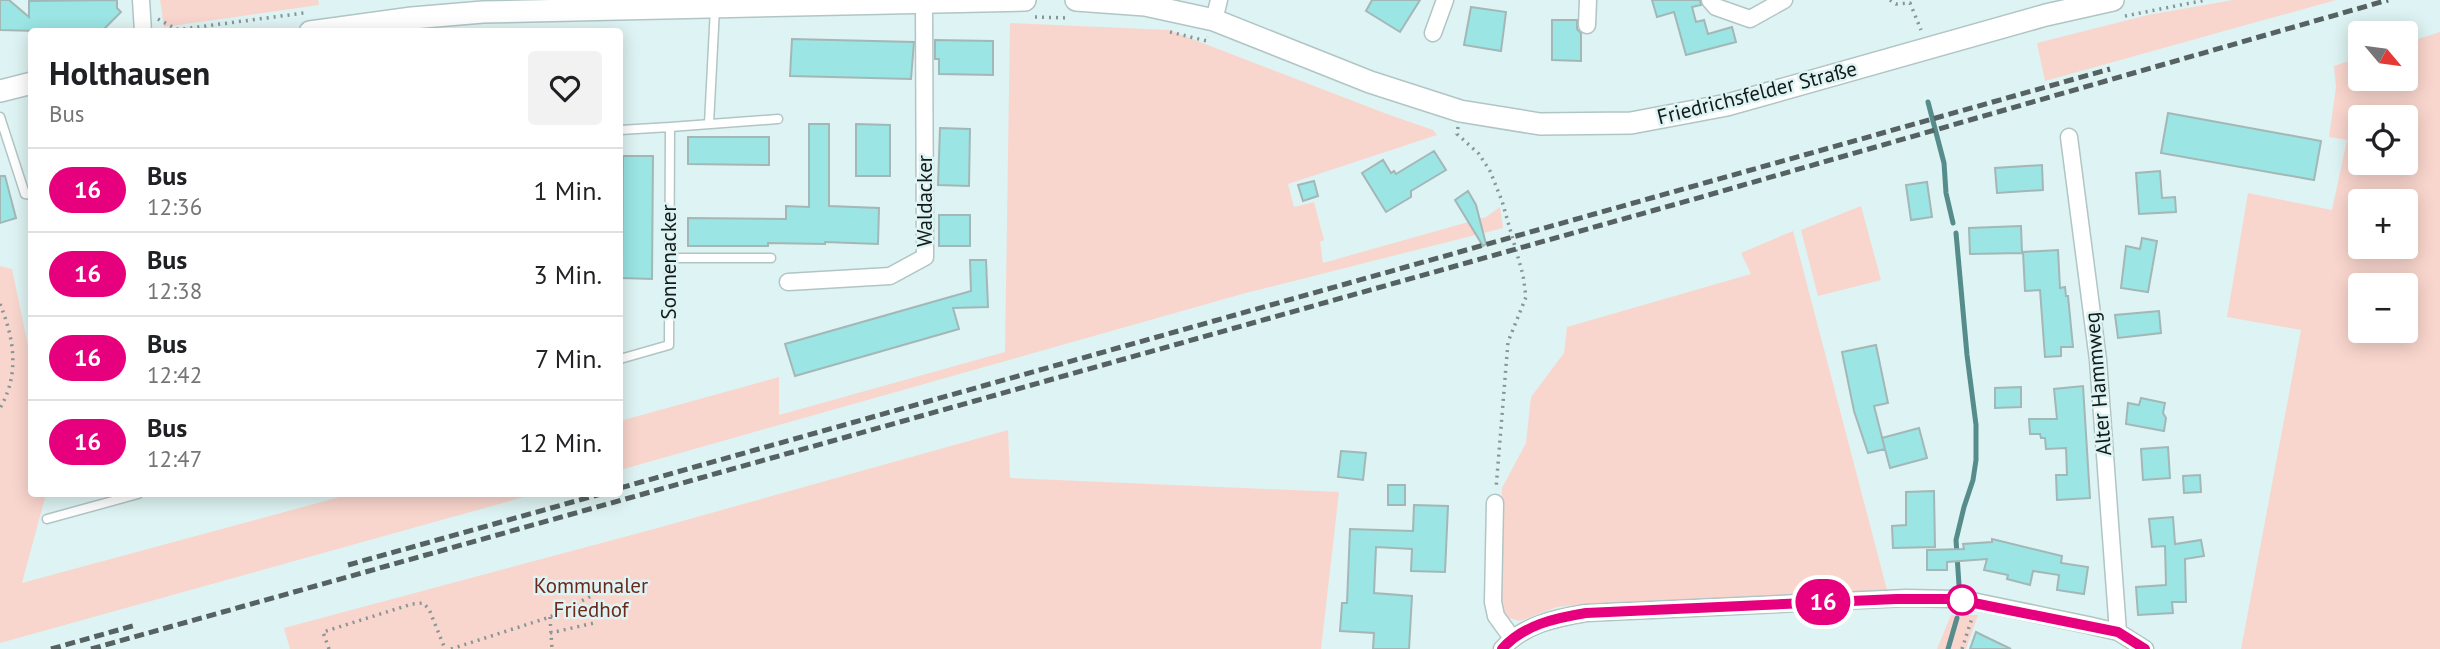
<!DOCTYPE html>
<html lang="de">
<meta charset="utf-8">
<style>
body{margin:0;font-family:"PT Sans",sans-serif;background:#f2f2f2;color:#202124;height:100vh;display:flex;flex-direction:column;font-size:26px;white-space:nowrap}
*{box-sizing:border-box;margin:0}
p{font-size:23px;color:#757577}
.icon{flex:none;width:38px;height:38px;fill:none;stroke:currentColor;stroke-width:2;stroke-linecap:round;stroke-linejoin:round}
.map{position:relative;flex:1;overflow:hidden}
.side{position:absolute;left:28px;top:28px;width:595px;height:469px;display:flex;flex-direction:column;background:#fff;border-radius:7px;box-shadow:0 4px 18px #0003}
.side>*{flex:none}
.badge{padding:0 14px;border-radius:23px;font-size:24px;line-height:46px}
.needle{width:46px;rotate:119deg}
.buttons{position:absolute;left:2348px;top:21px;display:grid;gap:14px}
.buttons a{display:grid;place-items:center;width:70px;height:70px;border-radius:7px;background:#fff;box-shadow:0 4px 18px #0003;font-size:35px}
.map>.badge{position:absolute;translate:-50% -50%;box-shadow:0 0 0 4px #fff}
.round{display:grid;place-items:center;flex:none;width:74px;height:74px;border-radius:7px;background:#f2f2f2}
.overview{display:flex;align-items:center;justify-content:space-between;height:119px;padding:0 21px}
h1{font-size:33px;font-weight:700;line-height:52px}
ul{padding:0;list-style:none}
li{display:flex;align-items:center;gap:21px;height:84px;padding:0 21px;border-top:2px solid #e0e0e0}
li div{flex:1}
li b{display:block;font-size:26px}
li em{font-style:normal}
li .badge{min-width:77px;font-weight:700;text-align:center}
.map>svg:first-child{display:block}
</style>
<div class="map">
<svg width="2440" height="649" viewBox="0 0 2440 649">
<rect width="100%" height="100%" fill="#def3f3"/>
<path fill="#f9d6cd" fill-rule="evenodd" d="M160 0H318L319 5 164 27Z
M2233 0H2336L2045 81 2037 43 2148 15Z
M1010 23 1169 30 1387 114 1433 130 1437 135 1288 184 1294 207 1314 202 1324 240 1320 242 1323 263 1486 217 1500 207 1503 228 1242 294 620 470V421L779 377V415L1005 352Z
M2440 32V649H2241L2301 330 2227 317 2248 193 2332 210 2347 140 2329 137 2336 87 2334 66 2361 57V79H2406V43ZM2361 117H2406V163H2361ZM2361 201H2406V247H2361ZM2361 285H2406V331H2361Z
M1861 206 1881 280 1818 296 1801 230Z
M1793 231 1887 590 1584 604 1557 607 1520 621 1509 618 1502 610 1499 599 1502 488 1526 443 1531 397 1564 353 1567 327 1751 274 1741 253Z
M0 266 12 269 31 360 32 494H46L22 583 351 494H535L0 643Z
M1008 430 1010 478 1339 492 1321 649H290L284 628 654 529Z
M1951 615H1978L1966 649H1937Z"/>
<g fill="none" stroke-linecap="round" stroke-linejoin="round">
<path stroke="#578c8c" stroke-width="5" d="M1928 102 1944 163 1946 193 1953 223
M1956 233 1967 355 1976 425V460L1973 480 1964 507 1956 540 1959 585
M1948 649 1957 618"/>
</g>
<path fill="#9be5e5" stroke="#a3b7b6" stroke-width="2" d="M0 0H9L29 17V1L117 0V8L121 12 101 32 96 29 76 32 0 30Z
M1372 0H1420L1400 32 1366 11Z
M1652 0H1700L1701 5 1692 7 1696 22 1704 20 1708 34 1732 27 1736 42 1686 55 1674 12 1657 17Z
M1471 7 1506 12 1501 51 1464 45Z
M1552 20H1577V29L1581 33V61L1552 60Z
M792 39 914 42 911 79 790 76Z
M935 40 993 41V75L939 74V59H935Z
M2168 113 2321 141 2314 180 2161 153Z
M809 124H829V206L879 208 878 244 825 242V244L768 243V246H688V218L786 219V206L809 207Z
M856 124 890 125V176H856Z
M940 128 970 129 969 186 938 185Z
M688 137H769V165L688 164Z
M1434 151 1446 170 1411 191V197L1386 212 1362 173 1383 160 1391 173 1394 171 1396 174Z
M623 156H653L652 279 622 278Z
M2042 165 2043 190 1997 193 1995 168Z
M2160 171 2162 198 2175 197 2176 212 2139 214 2136 173Z
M0 176H5L16 218 0 223Z
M1314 181 1318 196 1303 201 1298 185Z
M1927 182 1932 217 1911 220 1906 185Z
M1468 191 1476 205 1486 244 1483 246 1455 200Z
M939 215H970V246H939Z
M2021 226 2022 253 1970 254 1969 228Z
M2142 238 2157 241 2148 292 2121 288 2126 246 2140 249Z
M2058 250 2060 288 2065 287 2066 296H2068L2073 347H2061V356L2045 357 2040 290 2025 291 2023 252Z
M970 260H986L988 307 953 308 959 329 795 376 785 344 971 291Z
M2159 311 2161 333 2118 338 2115 315Z
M1876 345 1888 403 1874 406 1885 449 1868 453 1854 411 1842 352Z
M2083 386 2090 498 2057 500 2056 475H2067L2066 448 2046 449 2045 438H2041L2040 434H2030L2029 419H2057L2054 389Z
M2021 387V407L1995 408V388Z
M2141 398 2165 403 2163 413 2166 418 2164 431 2126 424 2128 403 2139 405Z
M1919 428 1927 458 1890 468 1882 438Z
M2168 447 2170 478 2143 480 2141 449Z
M1341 451 1366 453 1363 480 1338 477Z
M2200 475 2201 492 2184 493 2183 476Z
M1388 485H1405V505H1388Z
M1934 491 1935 547 1893 548 1892 526 1906 525V492Z
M1414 505 1448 506 1445 572 1411 571 1412 549 1376 547 1374 593 1412 596 1409 649H1373L1374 633 1340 631 1342 603H1347L1350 529 1413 531Z
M2173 517 2175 544 2201 540 2204 556 2185 559 2186 602H2172L2173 613 2138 615 2136 587 2166 585 2165 546 2152 547 2149 519Z
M1992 539 2062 556 2061 563 2088 567 2084 594 2057 590 2059 575 2033 571 2030 585 2007 579 2008 575 1984 570 1987 559 1947 562V570H1927V550L1964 549 1963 544 1992 542Z
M1976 632 1984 636 2011 649H1970Z"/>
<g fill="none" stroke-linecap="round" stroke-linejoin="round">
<defs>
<path id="lane" d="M0 117 25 194 32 195
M709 124 715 8
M670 127 778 119
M620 130 670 127 669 345 620 359
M669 258H771
M47 519 138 494"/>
<path id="street" d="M141 0 143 32
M1710 0 1716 7 1750 19 1784 0
M1214 20 1219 0
M1587 25 1588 0
M1433 33 1445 0
M2069 137 2098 360 2118 632
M788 282 890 276 925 257 924 3
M1495 503 1493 602 1496 616 1512 638
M1502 649C1523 625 1555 618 1586 613L1906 598 1954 599 1977 602 2088 625 2118 632 2145 649"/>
<path id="secondary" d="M1076 0 1145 5 1214 20 1370 82 1460 111 1540 124 1631 123 1727 105 2046 15 2113 0
M310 32 412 18 483 12 1025 0
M0 91 32 83"/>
</defs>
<use href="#lane" stroke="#b1c5c4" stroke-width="11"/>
<use href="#street" stroke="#b1c5c4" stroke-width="19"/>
<use href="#secondary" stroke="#b1c5c4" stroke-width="24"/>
<path stroke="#869595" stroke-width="3.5" stroke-dasharray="2 5" stroke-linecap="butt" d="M1890 0 1896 4 1910 3 1921 30
M2125 16 2206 0
M1035 17 1069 18
M158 19 176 29H183L304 13
M1170 32 1207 41 1208 37
M1458 127 1457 134 1479 154 1490 171 1502 201 1523 275 1526 297 1508 342 1496 489
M0 304C14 338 20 374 0 408
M550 617 552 649
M550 633 594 623
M329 649 323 632 412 604 423 603 429 609 445 649
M451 649 550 617 601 591
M1962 649 1972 618"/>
<use href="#lane" stroke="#fff" stroke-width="8"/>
<use href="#street" stroke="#fff" stroke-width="16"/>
<use href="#secondary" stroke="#fff" stroke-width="21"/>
<path stroke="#566262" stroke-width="5" stroke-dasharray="10 5" stroke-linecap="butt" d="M620 488 2110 69
M348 565 601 494
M51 649 136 625
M91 649 1705 196 2388 0"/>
</g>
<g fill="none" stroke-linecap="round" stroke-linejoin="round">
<defs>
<path id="line" d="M1502 649C1523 625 1555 618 1586 613L1896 599H1954L2118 632 2145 649"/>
</defs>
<use href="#line" stroke="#fff" stroke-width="16"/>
<use href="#line" stroke="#e6007e" stroke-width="10"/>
</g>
<circle fill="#fff" stroke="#e6007e" stroke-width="3.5" cx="1962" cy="600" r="14"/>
<g text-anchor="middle" stroke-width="5" stroke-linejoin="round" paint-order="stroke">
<g font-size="21" fill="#131a1a" stroke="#def3f3">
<text transform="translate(1757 93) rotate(-14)" y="7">Friedrichsfelder Straße</text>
<text transform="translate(925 201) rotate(-90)" y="7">Waldacker</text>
<text transform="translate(669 262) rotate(-90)" y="7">Sonnenacker</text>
<text transform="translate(2098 384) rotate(-95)" y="7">Alter Hammweg</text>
</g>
<g font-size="21" fill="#6e2819" stroke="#def3f3">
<text x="591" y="593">Kommunaler<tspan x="591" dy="24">Friedhof</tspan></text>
</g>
</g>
</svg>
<div class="buttons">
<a><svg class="needle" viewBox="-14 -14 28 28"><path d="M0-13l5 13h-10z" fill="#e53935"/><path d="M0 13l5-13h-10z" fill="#757577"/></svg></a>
<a><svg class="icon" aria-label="locate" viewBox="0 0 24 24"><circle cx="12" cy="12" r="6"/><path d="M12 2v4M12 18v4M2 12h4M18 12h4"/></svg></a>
<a>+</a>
<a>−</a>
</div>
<b class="badge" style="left:1823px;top:602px;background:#e6007e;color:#fff">16</b>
<section class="side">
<div class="overview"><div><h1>Holthausen</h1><p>Bus</p></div><a class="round"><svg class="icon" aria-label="heart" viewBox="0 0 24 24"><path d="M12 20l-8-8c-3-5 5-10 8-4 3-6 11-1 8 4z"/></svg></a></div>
<ul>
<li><span class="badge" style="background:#e6007e;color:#fff">16</span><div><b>Bus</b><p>12:36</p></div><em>1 Min.</em></li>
<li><span class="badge" style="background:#e6007e;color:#fff">16</span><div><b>Bus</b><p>12:38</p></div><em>3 Min.</em></li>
<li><span class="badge" style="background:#e6007e;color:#fff">16</span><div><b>Bus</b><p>12:42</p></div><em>7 Min.</em></li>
<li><span class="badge" style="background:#e6007e;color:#fff">16</span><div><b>Bus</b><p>12:47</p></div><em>12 Min.</em></li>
</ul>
</section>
</div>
